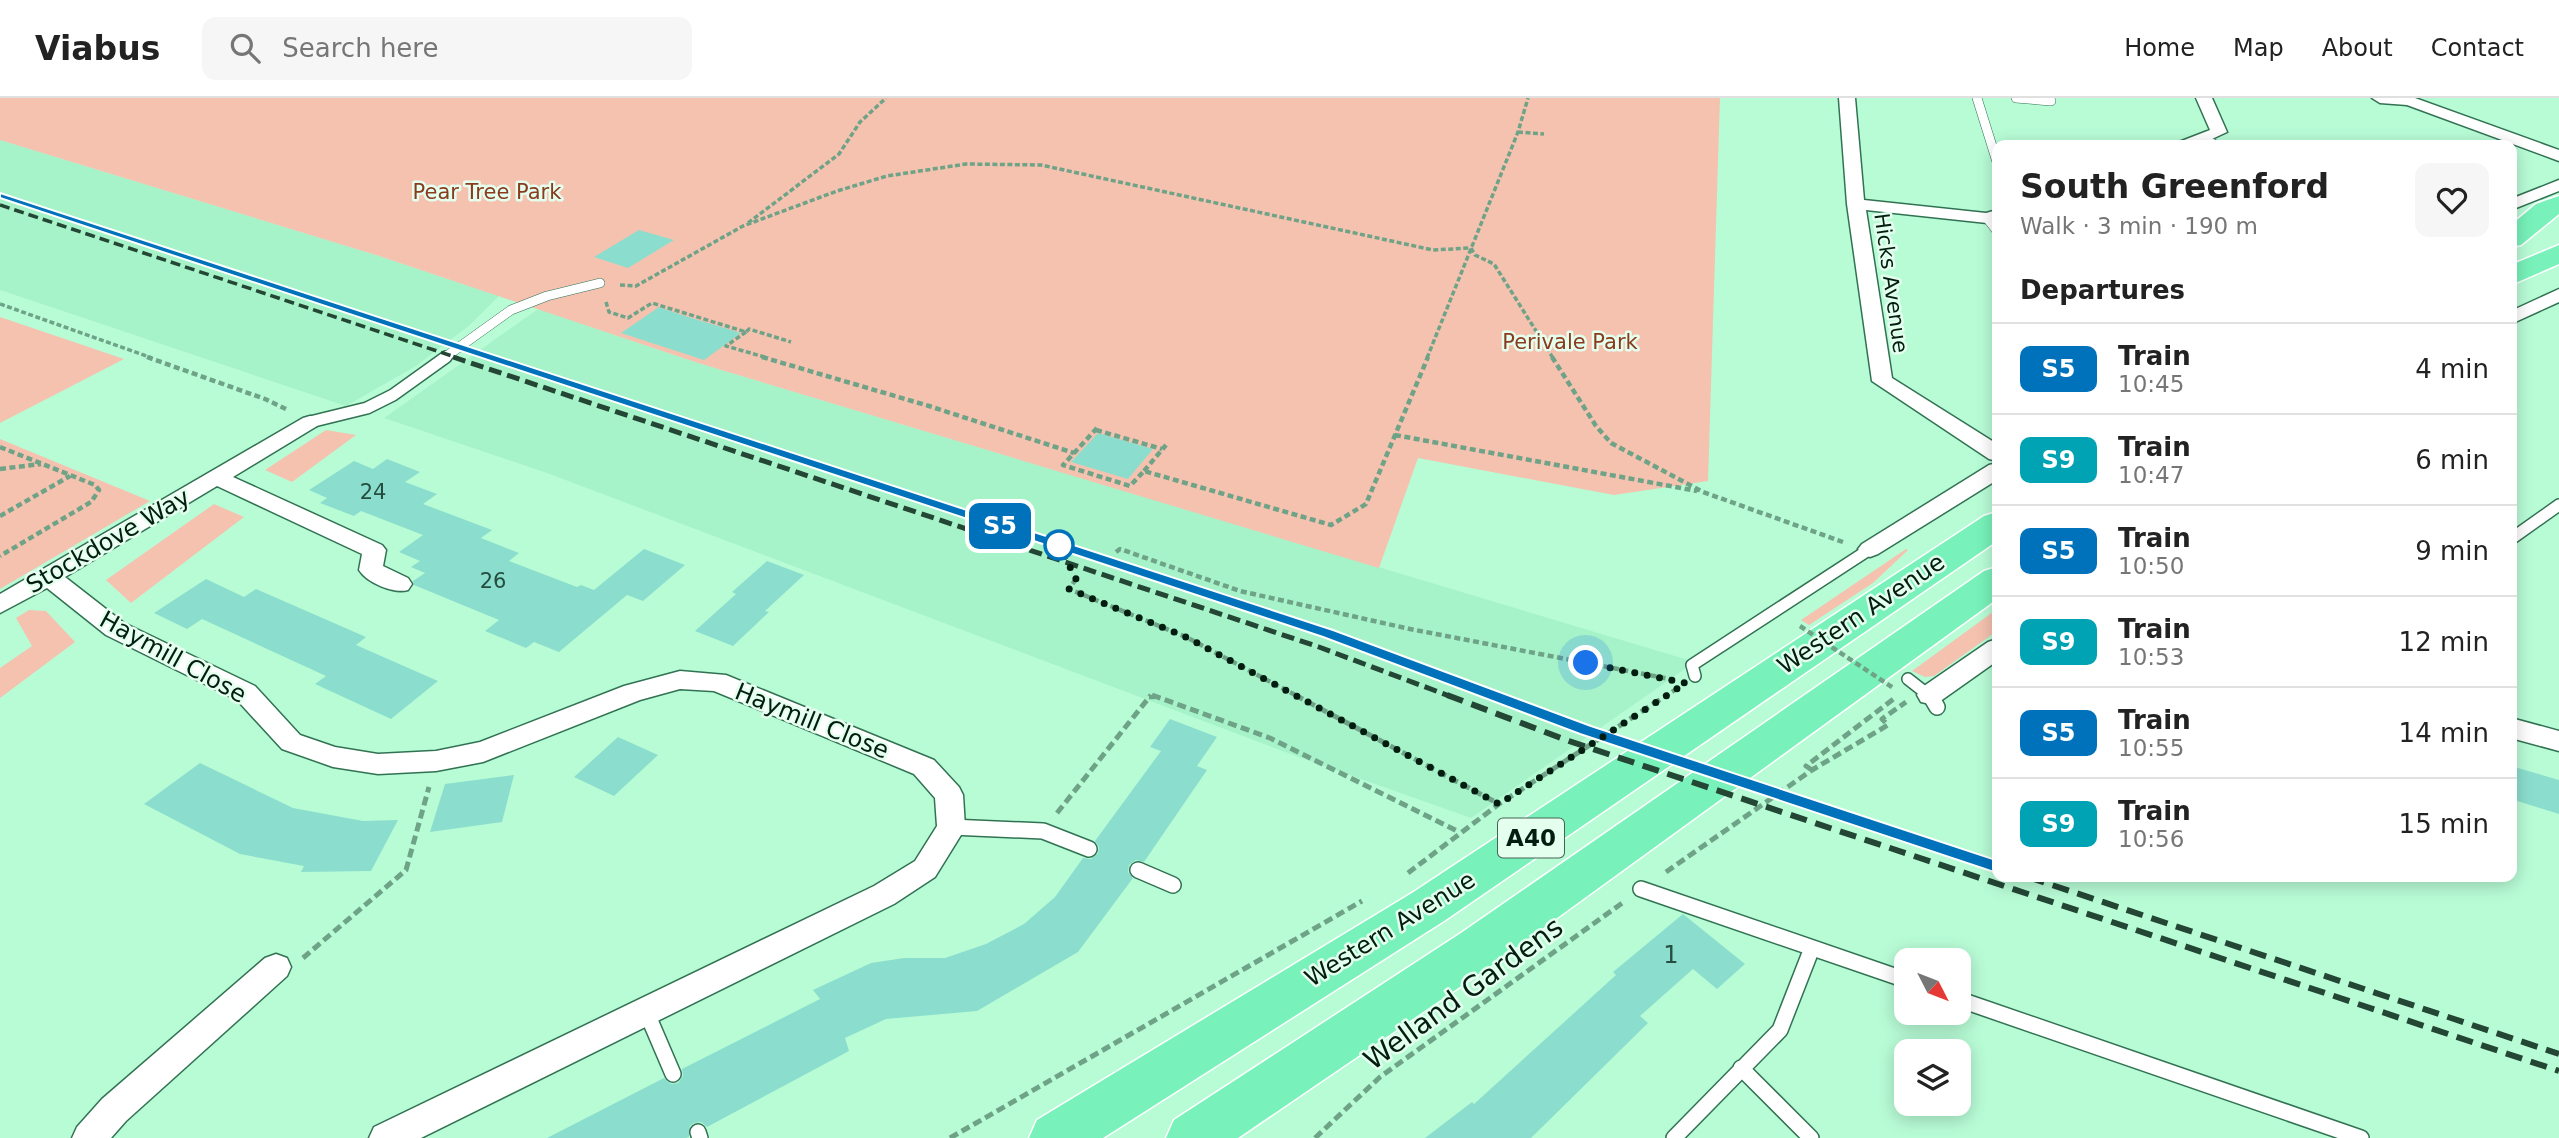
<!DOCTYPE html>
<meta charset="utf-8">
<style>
body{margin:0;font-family:"DejaVu Sans",sans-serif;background:#f6f6f6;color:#222;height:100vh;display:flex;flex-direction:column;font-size:26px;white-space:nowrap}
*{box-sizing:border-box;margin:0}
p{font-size:23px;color:#767676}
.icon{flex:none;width:38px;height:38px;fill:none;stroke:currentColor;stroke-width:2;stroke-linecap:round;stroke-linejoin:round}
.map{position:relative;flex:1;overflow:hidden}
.details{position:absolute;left:1992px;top:42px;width:525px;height:742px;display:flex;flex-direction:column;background:#fff;border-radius:14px;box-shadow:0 4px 18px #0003}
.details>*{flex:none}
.badge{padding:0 14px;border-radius:10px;font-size:24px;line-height:46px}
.needle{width:46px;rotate:132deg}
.controls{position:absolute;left:1894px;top:850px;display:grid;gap:14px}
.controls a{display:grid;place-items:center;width:77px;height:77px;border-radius:14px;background:#fff;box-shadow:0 4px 18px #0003;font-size:35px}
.you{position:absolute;width:35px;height:35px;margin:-18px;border:5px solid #fff;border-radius:50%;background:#1a73e8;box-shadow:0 0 0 10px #1a73e833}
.map>.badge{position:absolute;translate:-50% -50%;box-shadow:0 0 0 4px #fff}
h2{padding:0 28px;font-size:26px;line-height:63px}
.round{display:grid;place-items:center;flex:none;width:74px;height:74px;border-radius:14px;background:#f6f6f6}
.headline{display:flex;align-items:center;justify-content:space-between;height:119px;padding:0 28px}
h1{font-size:33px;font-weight:800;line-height:52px}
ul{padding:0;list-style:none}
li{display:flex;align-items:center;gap:21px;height:91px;padding:0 28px;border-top:2px solid #e0e0e0}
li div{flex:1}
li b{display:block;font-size:26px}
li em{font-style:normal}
li .badge{min-width:77px;font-weight:700;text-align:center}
header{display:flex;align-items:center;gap:42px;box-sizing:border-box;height:98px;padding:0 35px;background:#fff;border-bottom:2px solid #e0e0e0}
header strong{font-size:33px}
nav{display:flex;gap:38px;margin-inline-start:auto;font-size:24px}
.search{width:490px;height:63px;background:#f6f6f6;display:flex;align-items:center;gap:18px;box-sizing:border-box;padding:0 24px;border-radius:14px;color:#767676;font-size:26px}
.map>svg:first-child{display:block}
</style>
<header>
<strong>Viabus</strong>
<div class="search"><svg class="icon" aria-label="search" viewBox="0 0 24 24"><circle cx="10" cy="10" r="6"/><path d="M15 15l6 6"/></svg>Search here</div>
<nav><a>Home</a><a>Map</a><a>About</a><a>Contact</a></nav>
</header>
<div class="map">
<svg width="2559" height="1040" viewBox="0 0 2559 1040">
<rect width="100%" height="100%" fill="#b8fcd6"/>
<path fill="#a7f3c9" d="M0 42 379 158 499 198 470 227 416 268 346 308 0 192Z
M538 211 698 265 1695 564 1471 720 1296 658 547 375 384 320Z"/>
<path fill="#f5c2b0" d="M0 0H1720L1708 383 1614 397 1418 360 1379 470 698 265 379 158 0 42Z
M0 219 124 261 0 325Z
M326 332 356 337 292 384 265 372Z
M0 341 150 403 0 491Z
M214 406 244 419 131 505 106 482Z
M1906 451 1908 452 1873 485 1809 527 1801 522Z
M1997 511V533L1934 578 1925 579 1912 573Z
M29 512 46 513 75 544 0 600V570L32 548 16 520Z"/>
<path fill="#8bdecd" d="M639 132 674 142 628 170 594 159Z
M659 209 682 217 741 235 704 262 621 235Z
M1098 335 1153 351 1128 381 1071 364Z
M387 361 420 374 405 384 437 396 423 406 492 432 481 440 519 455 509 463 577 489 581 487 594 492 644 451 685 467 643 503 627 497 559 554 534 544 526 550 485 533 499 522 414 487 413 483 425 475 411 469 420 463 399 454 423 437 361 413 354 418 320 405 327 400 309 392 354 363 373 371Z
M767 463 804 477 765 513 769 514 733 548 695 533 736 496 732 494Z
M206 481 244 499 256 491 366 539 356 547 438 583 391 621 315 586 326 578 202 521 187 531 154 515Z
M1170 621 1217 639 1197 668 1207 672 1144 764 1136 762 1129 767 1128 774 1133 780 1078 854 977 913 886 921 845 940 849 953 707 1029 701 1024 694 1025 690 1028 689 1039 686 1040H547L664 980 671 986 678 985 683 978 682 971 820 901 813 892 871 865 904 860H945L986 846 1024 826 1055 799 1083 760 1091 761 1098 755 1099 749 1095 743 1161 653 1150 649Z
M618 639 658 657 614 698 574 679Z
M200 665 293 710 363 723 398 722 371 773 301 774 304 768 240 756 144 706Z
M2511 668 2559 682V716L2511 701Z
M514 677 502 724 430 734 445 686Z
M1683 816 1745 866 1717 891 1693 871 1640 918 1648 925 1531 1040H1425L1472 1004 1474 1006 1616 877 1613 874Z"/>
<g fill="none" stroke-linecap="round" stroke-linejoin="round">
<defs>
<path id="service-far2" d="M1977 0 1997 64
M2016 0 2051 3
M2203 41 2216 47
M1987 120 1997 133
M444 260 511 212 547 198 600 185"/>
<path id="service-far1" d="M310 324 367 310 393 297 446 259
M2511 441 2559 407
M1695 578 1692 567 1870 451
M1908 581 1931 599"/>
<path id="service" d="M1930 597 1937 609
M951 729 1043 733 1089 751
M1138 772 1173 787
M1641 791 1906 882
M1958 901 2361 1040
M646 913 673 976
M1741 970 1811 1040
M698 1034 700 1040
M1674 1040 1780 932 1812 850"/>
<path id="minor" d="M1839 0H1855L1864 102 1986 115 1997 112V123L1987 125 1866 112 1892 280 1997 346V363L1989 361 1872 283 1847 106Z
M2196 0H2212L2227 34 2199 47H2177L2179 44 2210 32Z
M2372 0H2415L2559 52V63L2407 7 2380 5Z
M2559 82V93L2511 112V101Z
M2559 191V204L2511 226V213Z
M310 318 317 320 320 324 317 328 233 379 382 447 386 452 383 468 408 480 412 486 408 492C394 496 367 485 359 472L362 456 217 388 65 479 124 525 255 588 300 637 335 649 378 656 436 653 480 644 624 588 680 573 726 577 934 662 959 689 963 697 965 729 961 737 935 779 894 806 421 1040H369L374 1029 874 788 915 763 937 728 935 700 914 676 714 593 680 591 640 602 483 664 436 673 378 676 333 669 282 651 237 602 106 537 47 490 0 515V496L303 320Z
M1997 365V382L1878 456 1870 459 1862 456 1858 451 1862 446 1989 367Z
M1997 541V563L1939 604 1930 606 1921 604 1917 597 1921 590 1988 544Z
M2511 620 2559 633V653L2511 640Z
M276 856 287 860 291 869 287 878 126 1023 111 1040H72L77 1029 102 1001 265 860Z"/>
<path id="trunk" d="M2559 98V116L2521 147 2511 149V127L2536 106Z
M2559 147V166L2511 187V167Z
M1997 414V443L1444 823 1103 1040H1029L1037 1022 1412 795 1984 418Z
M1997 469V501L1495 865 1238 1040H1166L1174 1022 1461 835 1984 473Z"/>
</defs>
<use href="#service-far2" stroke="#317252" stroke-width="10"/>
<use href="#service-far1" stroke="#317252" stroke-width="14"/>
<use href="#service" stroke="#317252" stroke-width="18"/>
<use href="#minor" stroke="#317252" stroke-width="3"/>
<use href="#trunk" stroke="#fff" stroke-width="3"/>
<path stroke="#6fa387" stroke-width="3.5" stroke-dasharray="5 2.5" stroke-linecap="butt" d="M1518 34 1544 36
M748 125 839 56 860 24 886 0
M1471 150 1475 157 1494 166 1553 260
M620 187 636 188 743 128 837 93 887 78 966 66 1041 67 1433 152 1470 150
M606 204 609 214 628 220 652 205 746 234 749 231 791 244
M0 206 152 260
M746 234 726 248 768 260
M1427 260 1518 34 1528 0"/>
<path stroke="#6fa387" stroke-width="4.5" stroke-dasharray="6 3.5" stroke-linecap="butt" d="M147 259 265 301 288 312
M762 259 929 308 1074 355
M1552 259 1596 328 1611 345 1703 394 1843 444
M1097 330 1063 367 1130 388 1144 373 1331 427 1366 406 1428 259
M1096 332 1162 351
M1395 337 1697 393
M0 349 95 387 99 392 91 404 0 458
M0 371 41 366
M1144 373 1166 347
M0 418 70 378
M1116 454 1120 451 1240 493 1410 531 1675 582
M1076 481 1069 491 1186 539 1299 599
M1149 599H1157
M1664 599 1678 590"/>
<path stroke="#6fa387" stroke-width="5" stroke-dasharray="9 4.5" stroke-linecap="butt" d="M1152 597 1270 640 1459 734
M1295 597 1499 706
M1812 672 1806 668 1896 599
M1057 715 1151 597
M1666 774 1812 672 1888 627 1882 621 1906 604
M1408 775 1499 706 1667 597
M303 860 406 772 429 689
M950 1040 1362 803
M1315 1040 1380 979 1625 803"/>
<use href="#service-far2" stroke="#fff" stroke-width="9"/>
<use href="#service-far1" stroke="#fff" stroke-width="11"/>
<use href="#service" stroke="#fff" stroke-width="15"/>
<use href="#minor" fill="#fff" fill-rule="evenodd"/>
<use href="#trunk" fill="#78f2ba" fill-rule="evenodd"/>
<path stroke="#244635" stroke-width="3.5" stroke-dasharray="10 5" stroke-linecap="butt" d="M0 107 458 260"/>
<path stroke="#244635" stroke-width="5" stroke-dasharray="13 6" stroke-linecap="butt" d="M453 259 1319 549 1452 599
M598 296 1328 535 1498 599"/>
<path stroke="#244635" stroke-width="6" stroke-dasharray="17 9" stroke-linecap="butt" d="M1447 597 1569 643 2559 973
M1494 597 1586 632 1997 768
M2028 779 2559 956"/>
<path stroke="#6fa387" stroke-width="4.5" stroke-dasharray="6 3.5" stroke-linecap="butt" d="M1800 528 1895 591"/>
</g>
<path fill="#0072bc" stroke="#fff" stroke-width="2" d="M0 95 1333 532 1591 628 2002 764 2005 769 2002 773 1997 775 1580 636 1323 539 0 100Z"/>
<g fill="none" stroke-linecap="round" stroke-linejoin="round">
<path stroke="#031e11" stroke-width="7" stroke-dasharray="0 12.6" d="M1059 447 1076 481 1069 491 1186 539 1499 706 1686 585 1586 565"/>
</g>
<circle fill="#fff" stroke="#0072bc" stroke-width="3.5" cx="1059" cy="447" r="14"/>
<g text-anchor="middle" stroke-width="5" stroke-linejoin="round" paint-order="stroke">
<g font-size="21" fill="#8a3b1e" stroke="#e5ffef">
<text x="487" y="101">Pear Tree Park</text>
<text x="1570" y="251">Perivale Park</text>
</g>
<g font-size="21" fill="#031e11" stroke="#e5ffef">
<text transform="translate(1891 185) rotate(82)" y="7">Hicks Avenue</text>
</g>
<g font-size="21" fill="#254e40">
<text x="373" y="401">24</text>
<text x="493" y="490">26</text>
</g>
<rect fill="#e5ffef" stroke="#476254" stroke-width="2" x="1498" y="720.5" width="66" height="39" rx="5"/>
<g font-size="23" font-weight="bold" fill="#031e11">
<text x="1531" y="748">A40</text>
</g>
<g font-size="24" fill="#031e11" stroke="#e5ffef">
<text transform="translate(108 443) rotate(-30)" y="8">Stockdove Way</text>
<text transform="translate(1861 516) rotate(-34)" y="8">Western Avenue</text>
<text transform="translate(173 559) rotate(29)" y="8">Haymill Close</text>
<text transform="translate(812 623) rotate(22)" y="8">Haymill Close</text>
<text transform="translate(1390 831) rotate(-32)" y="8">Western Avenue</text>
</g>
<g font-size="24" fill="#254e40">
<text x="1671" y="865">1</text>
</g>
<g font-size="28" fill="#031e11" stroke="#e5ffef">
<text transform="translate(1463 895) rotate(-36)" y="10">Welland Gardens</text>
</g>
</g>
</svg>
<div class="controls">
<a><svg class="needle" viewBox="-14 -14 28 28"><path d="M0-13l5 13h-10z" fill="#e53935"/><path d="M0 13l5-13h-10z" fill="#767676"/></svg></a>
<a><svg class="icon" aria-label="layers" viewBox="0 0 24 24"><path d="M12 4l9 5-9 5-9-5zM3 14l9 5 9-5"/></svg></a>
</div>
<div class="you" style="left:1586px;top:565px"></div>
<b class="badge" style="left:1000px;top:428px;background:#0072bc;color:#fff">S5</b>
<section class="details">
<div class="headline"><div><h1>South Greenford</h1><p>Walk · 3 min · 190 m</p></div><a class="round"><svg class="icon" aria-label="heart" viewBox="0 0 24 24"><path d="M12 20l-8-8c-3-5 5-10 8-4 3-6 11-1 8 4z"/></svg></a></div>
<h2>Departures</h2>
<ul>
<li><span class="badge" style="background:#0072bc;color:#fff">S5</span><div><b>Train</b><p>10:45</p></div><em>4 min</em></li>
<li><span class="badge" style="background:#00a3b4;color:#fff">S9</span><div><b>Train</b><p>10:47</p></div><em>6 min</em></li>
<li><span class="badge" style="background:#0072bc;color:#fff">S5</span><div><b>Train</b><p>10:50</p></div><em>9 min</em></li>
<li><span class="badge" style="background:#00a3b4;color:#fff">S9</span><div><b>Train</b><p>10:53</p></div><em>12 min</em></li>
<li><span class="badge" style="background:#0072bc;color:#fff">S5</span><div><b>Train</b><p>10:55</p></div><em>14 min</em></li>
<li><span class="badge" style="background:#00a3b4;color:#fff">S9</span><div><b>Train</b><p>10:56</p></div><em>15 min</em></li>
</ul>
</section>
</div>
